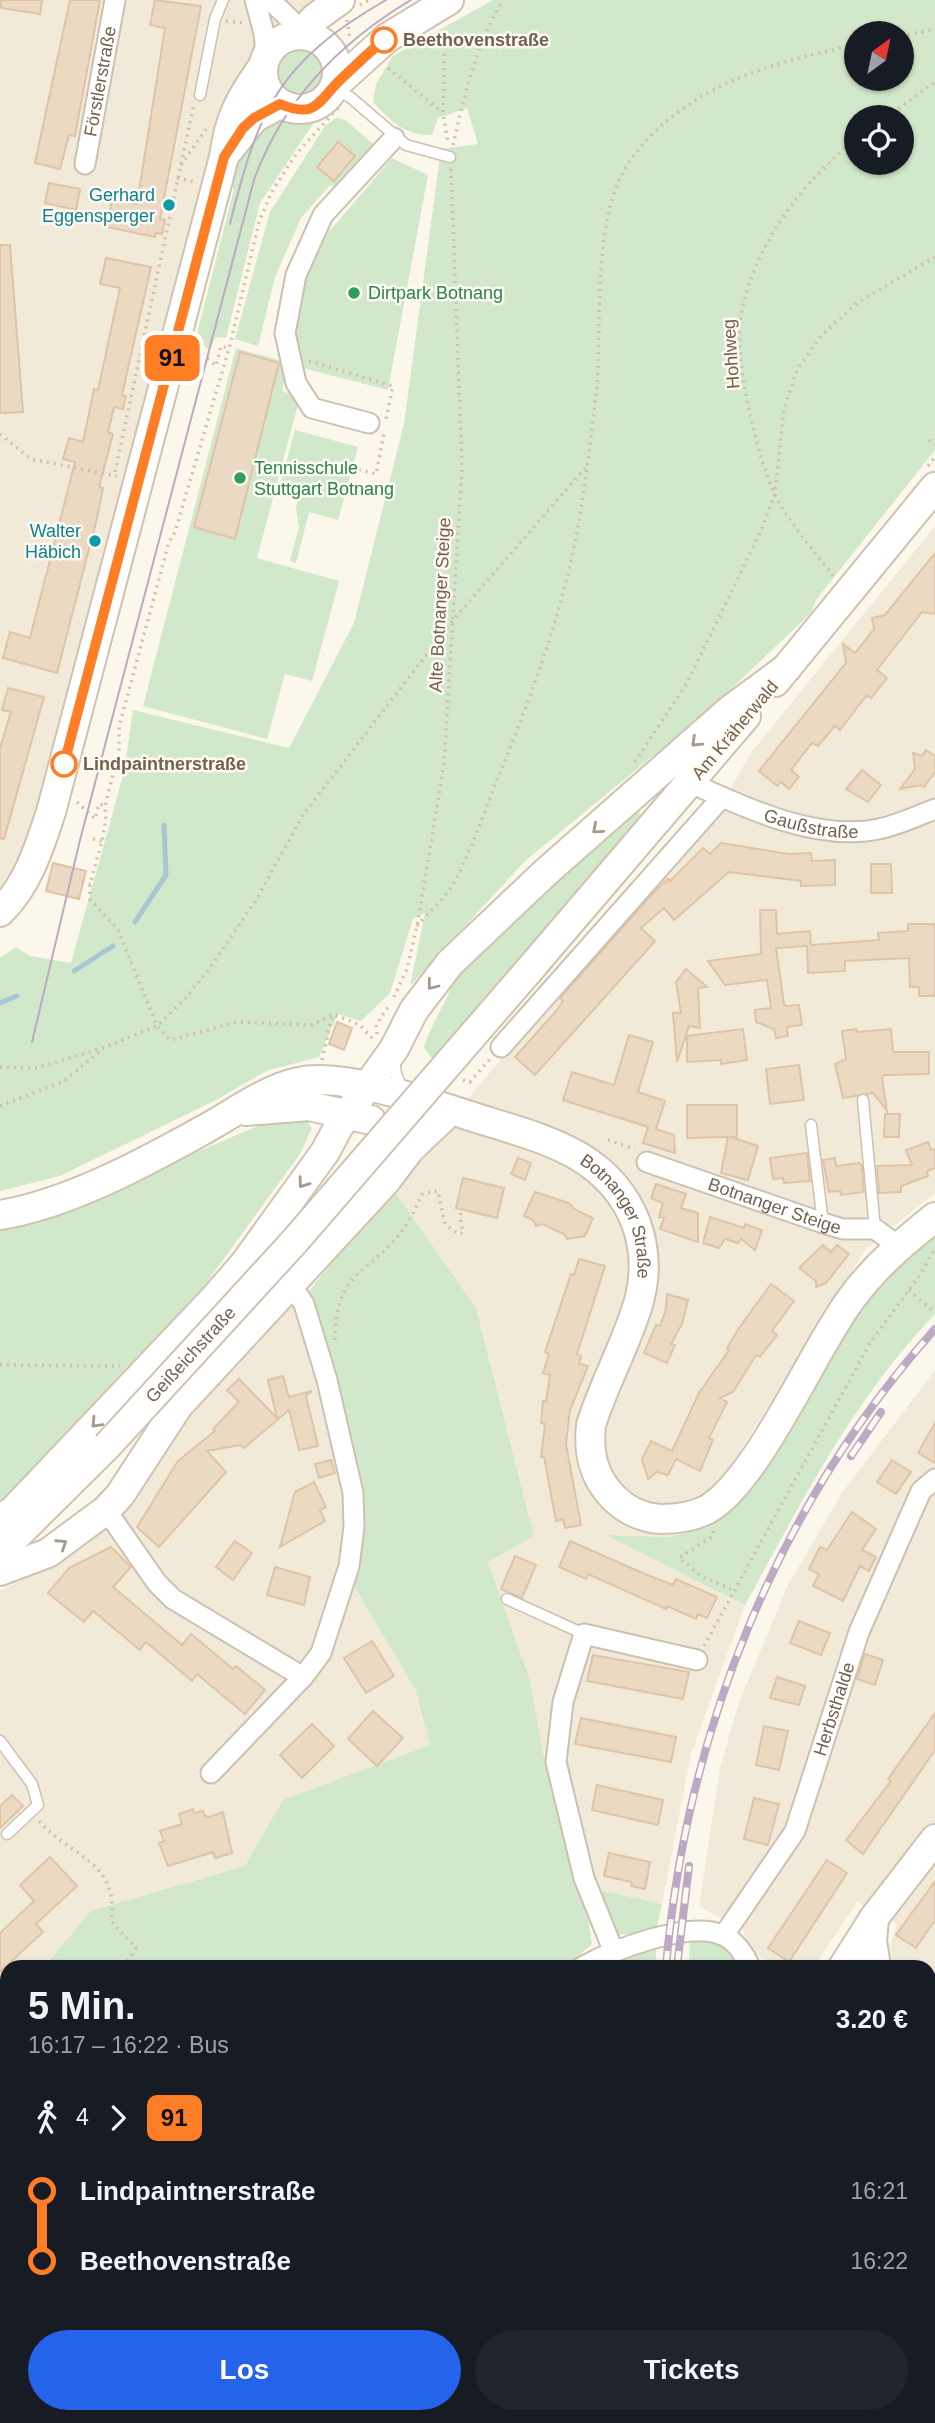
<!DOCTYPE html>
<html lang="de">
<meta charset="utf-8">
<style>
body{margin:0;font-family:Arial,sans-serif;background:#20242c;color:#f1f3f6;height:100vh;display:flex;flex-direction:column;font-size:26px;white-space:nowrap}
*{box-sizing:border-box;margin:0}
p{font-size:23px;color:#9ea1a6}
.icon{flex:none;width:38px;height:38px;fill:none;stroke:currentColor;stroke-width:2;stroke-linecap:round;stroke-linejoin:round}
.map{position:relative;flex:1;overflow:hidden}
.details{position:absolute;left:0px;top:1960px;width:936px;height:464px;display:flex;flex-direction:column;background:#171b24;border-radius:21px 21px 0 0;box-shadow:0 2px 5px #0004}
.details>*{flex:none}
.badge{padding:0 14px;border-radius:10px;font-size:24px;line-height:46px}
.needle{width:46px;rotate:33deg}
.controls{position:absolute;left:844px;top:21px;display:grid;gap:14px}
.controls a{display:grid;place-items:center;width:70px;height:70px;border-radius:50%;background:#171b24;box-shadow:0 2px 5px #0004;font-size:35px}
.map>.badge{position:absolute;translate:-50% -50%;box-shadow:0 0 0 4px #fff}
.legs{display:flex;align-items:center;gap:10px;height:77px;padding:0 28px;font-size:23px}
.legs p{margin-inline-start:auto}
.overview{display:flex;align-items:center;justify-content:space-between;height:119px;padding:0 28px}
h1{font-size:38px;font-weight:600;line-height:52px}
.primary-button{display:flex;gap:14px;margin-top:auto;padding:14px 28px}
.primary-button a{flex:1;height:80px;border-radius:42px;background:#2563eb;color:#fff;font-size:28px;font-weight:600;line-height:80px;text-align:center}
.primary-button a+a{background:#20242c;color:#f1f3f6}
ul{padding:0 28px;list-style:none}
li{display:flex;align-items:center;gap:24px;height:70px;font-size:26px}
li i{display:grid;place-items:center;width:10px;height:100%;margin:0 9px;background:currentColor}
li i::after{content:'';width:18px;height:18px;margin:-9px;border:5px solid;border-radius:50%;background:#171b24}
li p{margin-inline-start:auto}
li:first-child i{background:linear-gradient(#0000 50%,currentColor 0)}
li:last-child i{background:linear-gradient(currentColor 50%,#0000 0)}
.map>svg:first-child{display:block}
</style>
<div class="map">
<svg width="935" height="2423" viewBox="0 0 935 2423">
<rect width="100%" height="100%" fill="#fbf7ea"/>
<path fill="#f2ead9" d="M0 0H327L258 45 221 123 34 852 0 900Z
M935 526V1193L865 1250 729 1469 699 1529 670 1537 607 1535 745 1605 691 1754 662 1904 595 1889 570 1849 544 1758 530 1680 488 1562 534 1536 476 1308 393 1189 525 1030 708 829 750 754Z
M293 1303 361 1479 364 1504 363 1543 354 1586 416 1691 489 1967H7V2417H135L122 2423H0V1591L46 1567 130 1504 154 1470 186 1416Z
M935 1370V1998L929 1996V1967L893 1966 890 1946 897 1924 857 1902 814 1967H777L750 1950 743 1930 699 1906 720 1768 739 1702 788 1585 842 1493Z
M935 2354V2423H900L901 2417H929V2356Z"/>
<path fill="#ede9e3" d="M135 2417H245L259 2423H122Z
M438 2417H712L714 2423H421Z"/>
<path fill="#d2e8ca" fill-rule="evenodd" d="M493 0H935V450L816 600 811 613 709 710 525 861 410 986 425 913 413 919 390 993 361 1021 338 1014 319 1057 266 1071 218 1099 60 1176 0 1191V958L16 947 30 956 71 963 124 772 133 710 289 748 354 623 404 424 441 149 478 144 467 108 438 118 432 135C403 135 392 122 373 102L376 84 393 56ZM856 33H901V79H856ZM856 117H901V163H856Z
M274 73a26 26 0 1 1 52 0a26 26 0 1 1-52 0Z
M336 118 345 120 377 147 339 190 330 185 301 218 275 277 258 346 235 339 270 212 325 126Z
M276 119 298 123 315 121 260 203 226 338 215 337 210 351 196 338 234 189 226 186 247 138Z
M392 158 428 175 388 390 299 367 295 331 310 254Z
M236 348 289 363 282 391 300 397 257 558 339 581 312 681 285 674 267 739 143 706Z
M295 430 358 447 338 520 309 512 296 563 290 561 299 527 296 508 299 495 279 489Z
M634 809 643 815 433 1061 424 1047C432 1021 449 1000 456 973Z
M279 1117 306 1119 312 1128 300 1154 202 1289 0 1503V1226L113 1188Z
M393 1189 476 1308 534 1536 488 1562 530 1680 544 1758 585 1898 592 1944 566 1967H44L91 1911 245 1866 283 1800 430 1745 416 1691 354 1586C362 1549 366 1516 361 1479L308 1292Z
M935 1233V1314C854 1398 801 1503 745 1605L605 1535 670 1537 699 1529 746 1493 868 1292Z
M595 1889 662 1904 656 1932 613 1935Z
M690 1938C716 1942 726 1941 740 1967H689Z
M656 1945V1967H602Z
M7 2012V2237L0 2242V2021Z
M935 2112V2294H933L929 2286V2114Z
M245 2417H438L421 2423H259Z
M744 2417H804L805 2423H746Z
M834 2417H892L894 2419 893 2423H835Z"/>
<g fill="none" stroke-linecap="round" stroke-linejoin="round">
<path stroke="#a7c7d4" stroke-width="5" d="M135 922 166 875 164 825
M74 971 113 946
M0 1003 17 996"/>
</g>
<path fill="#ecd9c3" stroke="#dfc4a6" stroke-width="2" d="M1 0H42L40 14 1 8Z
M70 0H100L75 136 69 135 60 169 35 163Z
M155 0 201 6 160 219 165 220 162 234 156 233 155 237 107 227 112 199 137 204 165 28 150 25Z
M338 142 355 156 334 181 317 167Z
M49 183 80 189 76 210 45 203Z
M0 245H10L23 412 0 413Z
M106 258 151 267 122 395 126 396 123 409 114 407 108 432 113 434 99 487 103 488 97 518 57 673 3 658 10 632 30 638 75 462 63 459 69 438 83 442 94 389 98 390 120 288 100 284Z
M240 352 279 363 235 539 194 527Z
M935 553V614L922 612 877 670 887 678 871 698 867 695 840 730 835 726 818 746 812 743 791 770 799 777 789 789 781 782 777 786 759 771 846 663 843 644 855 653 874 629 872 618 885 615Z
M8 688 44 697 4 839 0 838V748L11 712 2 710Z
M926 750 935 756V772L924 787 921 785 900 789 915 769 913 753 922 756Z
M862 770 881 785 868 802 846 789Z
M721 843 788 854 811 853 812 861 835 860V885L801 886V881L729 872 674 920 664 908 641 928 655 941 535 1075 515 1057 557 1010 563 1001 560 998 655 891 668 879 670 881 703 848 710 854Z
M53 863 86 871 79 899 46 891Z
M871 864H891L892 893H871Z
M760 910H776L777 934 810 931 811 945 879 940 878 933 908 931V924H935V996H919V987H910L909 958 845 961V971L808 973 807 946 776 948 784 1004 786 1006 799 1005 802 1025 787 1027 788 1036 776 1038 774 1029 756 1022 755 1010 771 1008 767 980 725 985 708 961 761 954Z
M686 969 707 987 698 988 700 1028 689 1026 677 1062 673 1013H681L676 982Z
M337 1022 352 1028 344 1050 329 1044Z
M743 1029 747 1060 721 1064V1060L687 1062V1036Z
M856 1029 857 1032 891 1029 893 1052H929V1074L884 1075 882 1078 887 1111 873 1093 843 1098 835 1064 846 1059 842 1031Z
M629 1035 653 1042 638 1092 665 1101 656 1129 674 1135 675 1153 643 1143 648 1127 563 1100 572 1072 614 1085Z
M799 1065 804 1100 770 1104 766 1069Z
M687 1105H737V1137H730L758 1146 748 1180 721 1173 728 1137 687 1138Z
M885 1114H900L899 1137H884Z
M928 1142 931 1150 935 1149V1168L927 1171 928 1176 901 1186V1192L879 1193 877 1166 912 1165 906 1150Z
M807 1153 810 1181 784 1183 783 1178 773 1179 770 1158Z
M518 1158 531 1163 525 1180 511 1174Z
M835 1158 836 1166 859 1163 862 1166 864 1192 841 1195 840 1191 829 1192 823 1160Z
M463 1178 504 1188 497 1218 456 1208Z
M656 1184 686 1194 681 1208 698 1213V1242L660 1229 664 1218 659 1217 663 1203 651 1198Z
M535 1192 569 1203 574 1209 593 1218 585 1236 567 1239 564 1234 542 1224 536 1226 533 1220 524 1216Z
M710 1217 744 1228 745 1224 762 1230 755 1250 741 1239 738 1243 725 1239 719 1248 703 1243Z
M823 1245 831 1252 837 1245 849 1254 826 1283 816 1287V1281L799 1268Z
M579 1259 605 1266 577 1354 581 1356 579 1364 588 1366 570 1410 566 1444 581 1525 565 1528 563 1519 556 1521 544 1457H541L545 1424 541 1423 543 1401 546 1402 550 1375 543 1373 549 1354 545 1352 571 1274 574 1275Z
M771 1284 794 1301 772 1331 777 1335 760 1357 756 1355 733 1392 720 1398 727 1402 709 1438 713 1440 700 1471 676 1459 668 1475 657 1472 648 1479 642 1459 651 1441 672 1451 699 1393 729 1350 727 1348 739 1328Z
M667 1294 688 1300 682 1324 671 1344 675 1345 667 1363 644 1353 656 1325 660 1326 666 1309Z
M283 1376 289 1397 312 1391 306 1396 318 1446 299 1450 289 1410 244 1448 240 1445 207 1451 226 1472 159 1547 137 1527 178 1461 215 1431 213 1429 239 1402 227 1390 239 1379 277 1418 268 1380Z
M935 1423V1463L918 1453Z
M331 1460 335 1473 319 1478 315 1464Z
M892 1460 911 1472 896 1494 877 1482Z
M314 1482 326 1507 320 1510 325 1521 280 1547 295 1492Z
M852 1512 876 1529 862 1550 876 1557 869 1571 860 1566 843 1601 813 1586 819 1574 809 1569 820 1547 827 1550Z
M235 1541 252 1553 233 1580 216 1567Z
M570 1541 645 1574 673 1585 676 1579 717 1597 707 1618 698 1614 696 1619 667 1606 666 1609 588 1574 586 1579 559 1567Z
M111 1547 131 1567 113 1587 182 1645 191 1634 233 1669 236 1666 265 1690 245 1714 197 1674 192 1681 146 1642 140 1650 93 1611 84 1622 48 1593 69 1568Z
M515 1556 536 1565 522 1598 501 1589Z
M275 1567 310 1577 304 1605 267 1595Z
M799 1621 830 1633 821 1655 790 1643Z
M372 1641 394 1676 366 1693 344 1658Z
M865 1654 883 1660 875 1685 857 1679Z
M593 1655 689 1672 683 1699 587 1681Z
M777 1677 805 1686 799 1705 770 1698Z
M373 1711 403 1738 377 1766 348 1739Z
M935 1713V1750L863 1854 846 1840 891 1781 888 1779Z
M581 1718 676 1737 671 1762 575 1744Z
M312 1724 334 1746 302 1778 280 1755Z
M764 1726 788 1731 779 1770 756 1765Z
M597 1785 663 1800 658 1825 592 1810Z
M12 1795 23 1806 0 1828V1806Z
M754 1798 779 1804 768 1845 744 1839Z
M193 1809 194 1813 203 1811 205 1816 210 1817 223 1812 232 1853 215 1858 213 1852 168 1866 159 1843 164 1841 160 1831 182 1824 179 1814Z
M609 1853 650 1862 645 1889 631 1886 632 1882 604 1876Z
M50 1857 77 1886 36 1924 43 1932 0 1972V1933L34 1901 20 1885Z
M827 1860 847 1873 789 1962 768 1948Z
M935 1881V1920L916 1948 896 1935Z"/>
<g fill="none" stroke-linecap="round" stroke-linejoin="round">
<defs>
<path id="lane" d="M334 89 350 97 406 145 450 157
M200 95 215 19 223 0
M394 1057 396 1074 403 1090
M863 1100 875 1229
M811 1125 823 1223
M507 1599 584 1634
M0 1741 32 1784 38 1805 7 1834
M555 2417 557 2423"/>
<g id="street">
<path d="M255 0 264 33 266 56"/>
<path d="M270 0 291 20 295 34"/>
<path id="s1" d="M85 164 115 0"/>
<path d="M369 423 312 408 296 383 285 333 296 275 323 215 394 138"/>
<path id="s2" d="M691 783C745 808 818 842 879 829 898 825 917 816 935 809"/>
<path d="M501 1047 722 797"/>
<path id="s3" d="M647 1162 823 1223 843 1229H875L898 1246"/>
<path d="M106 1510 157 1583 173 1599 303 1677"/>
<path d="M211 1773 303 1677 321 1653 349 1566 354 1527 353 1493 327 1380 304 1304 291 1285"/>
<path id="s4" d="M724 1935 795 1831 859 1632 921 1491 935 1479"/>
<path d="M613 1950 584 1878 556 1762 563 1702 584 1634 697 1660"/>
<path d="M582 1967C613 1950 689 1920 722 1935 735 1940 745 1955 750 1967"/>
<path d="M929 2340 935 2338"/>
<path d="M77 2423 94 2417"/>
</g>
<g id="secondary">
<path d="M300 34 315 18 340 0"/>
<circle cx="300" cy="72" r="37"/>
<path d="M335 85 387 38 449 0"/>
<path d="M229 150 254 118 280 104"/>
<path d="M775 682 935 487"/>
<path d="M0 912C28 885 39 848 51 812L224 157C229 118 240 99 263 66"/>
<path d="M530 969 746 716"/>
<path d="M246 1111 309 1106 371 1120"/>
<path id="s5" d="M0 1215C68 1204 144 1163 205 1129 234 1113 266 1089 299 1082 340 1072 424 1101 464 1114 533 1137 607 1148 636 1223 645 1248 646 1275 639 1301 627 1343 604 1383 591 1425 588 1453 593 1477 614 1498 626 1510 643 1518 661 1519 678 1519 693 1517 708 1509 758 1480 813 1350 851 1299 875 1266 904 1242 935 1217"/>
<path d="M0 1519 13 1511 213 1300 245 1263 325 1152 339 1126 394 1049 414 1010 450 963 546 872 730 710 787 668"/>
<path d="M0 1552 107 1446"/>
<path d="M0 1571 48 1553 106 1510 120 1495 178 1406 385 1182 410 1149 451 1110"/>
<path d="M874 1918 872 1941 876 1967"/>
<path d="M843 1967 874 1918 935 1839"/>
<path d="M929 2013 935 2014"/>
<path d="M814 2417 815 2423"/>
</g>
</defs>
<use href="#lane" stroke="#ccc1b1" stroke-width="13"/>
<use href="#street" stroke="#ccc1b1" stroke-width="23"/>
<use href="#secondary" stroke="#cfc2af" stroke-width="32"/>
<path stroke="#d3bfa7" stroke-width="3.5" stroke-dasharray="2 5" stroke-linecap="butt" d="M360 5 369 0
M347 20 350 40
M226 21 243 23
M445 33 443 113 448 143
M901 36 935 29
M388 68 442 112
M338 108 296 154 271 193 259 222 230 345 175 532 169 542 119 727V750L105 806 106 819 102 841 90 884V899L118 930 157 1026 170 1040 238 1022 312 1025 333 1014 360 1025 373 1039
M887 117 935 82
M453 145C465 94 476 45 503 0
M181 165 207 128
M177 178 195 182
M197 349 216 366 221 346 229 349
M309 361 393 386 386 419
M0 434 31 459 117 476
M929 440 935 445
M928 466 935 457
M352 468 376 474 384 434
M115 472 194 104
M833 576C814 550 788 522 774 493 756 452 732 353 742 310 756 244 802 181 856 140
M635 762 687 683 760 533 775 494 784 409 797 370 820 337 857 303 935 257
M77 802 95 819 99 804 105 806
M93 839 102 841
M82 882 90 884
M417 926C428 913 443 900 452 886 471 852 484 813 498 777 525 712 551 643 568 574 582 515 589 454 596 394 604 323 588 213 635 154 690 84 773 62 856 45
M394 997 407 969 417 926 444 764 462 467 451 168
M377 1034 376 1025 390 1004
M322 1060 332 1016
M0 1067 37 1068 105 1047 157 1026 183 1001 210 968 256 900 303 815 454 619 585 468
M463 1080 470 1082 490 1059
M0 1106 64 1081 104 1048
M608 1140 635 1149
M909 1290 935 1313
M335 1340C335 1268 372 1274 405 1227 412 1217 417 1204 423 1193L438 1191 445 1224 458 1234 463 1233 460 1216 462 1209
M0 1365 120 1366
M713 1531V1536L679 1558 702 1577 731 1589
M704 1646 870 1343 920 1275 935 1248
M39 1821C69 1857 120 1860 111 1921L136 1948 124 1967
M929 2052 935 2051
M533 2417 534 2423
M900 2417 901 2422"/>
<use href="#lane" stroke="#fff" stroke-width="10"/>
<use href="#street" stroke="#fff" stroke-width="19"/>
<use href="#secondary" stroke="#fff" stroke-width="28"/>
<path stroke="#bca9c4" stroke-width="2" d="M230 224C259 107 279 62 386 0
M32 1042 80 840 254 180C283 100 339 43 411 0
M929 2069 935 2068"/>
<defs>
<path id="rail" d="M851 1456 881 1412
M666 1967C686 1732 777 1506 935 1329
M677 1967 689 1866
M723 2417 724 2423
M735 2417 736 2423"/>
</defs>
<use href="#rail" stroke="#bca9c4" stroke-width="8"/>
<use href="#rail" stroke="#fefaf1" stroke-width="5" stroke-dasharray="16" stroke-linecap="butt"/>
<defs>
<g id="secondary-bridge">
<path id="s6" d="M107 1446 294 1242 530 969"/>
</g>
</defs>
<use href="#secondary-bridge" stroke="#cfc2af" stroke-width="32" stroke-linecap="butt"/>
<use href="#secondary-bridge" stroke="#fff" stroke-width="28"/>
</g>
<defs><path id="oneway-chevron" d="M-2-3.5L2.5 0L-2 3.5" fill="none" stroke-width="1.6" stroke-linecap="round" stroke-linejoin="round" transform="scale(1.75)"/></defs>
<g stroke="#a5998d">
<use href="#oneway-chevron" transform="translate(696 742) rotate(137)"/>
<use href="#oneway-chevron" transform="translate(597 829) rotate(139)"/>
<use href="#oneway-chevron" transform="translate(432 985) rotate(128)"/>
<use href="#oneway-chevron" transform="translate(303 1183) rotate(125)"/>
<use href="#oneway-chevron" transform="translate(96 1423) rotate(134)"/>
<use href="#oneway-chevron" transform="translate(62 1544) rotate(-33)"/>
</g>
<g fill="none" stroke-linecap="round" stroke-linejoin="round">
<defs>
<path id="line-1" d="M64 764 224 157 243 128 254 118 280 104C316 119 318 102 339 81 354 67 368 53 384 40"/>
</defs>
<use href="#line-1" stroke="#fff" stroke-width="16"/>
<use href="#line-1" stroke="#ff7d24" stroke-width="10"/>
</g>
<g fill="#fff" stroke="#ff7d24" stroke-width="3.5">
<circle cx="384" cy="40" r="12"/>
<circle cx="64" cy="764" r="12"/>
</g>
<g fill="#0f9aa8" stroke="#fefaf1" stroke-width="2.5">
<circle cx="169" cy="205" r="7"/>
<circle cx="95" cy="541" r="7"/>
</g>
<g fill="#2e9e5b" stroke="#fefaf1" stroke-width="2.5">
<circle cx="354" cy="293" r="7"/>
<circle cx="240" cy="478" r="7"/>
</g>
<g text-anchor="middle" stroke-width="5" stroke-linejoin="round" paint-order="stroke">
<g font-size="18" font-weight="bold" fill="#746250" stroke="#fefaf1" text-anchor="start">
<text x="403" y="46">Beethovenstraße</text>
<text x="83" y="770">Lindpaintnerstraße</text>
</g>
<g font-size="18" fill="#746250" stroke="#fefaf1">
<text dy="6" stroke="none"><textPath href="#s1" startOffset="84">Förstlerstraße</textPath></text>
<text transform="translate(731 354) rotate(-94)" y="6">Hohlweg</text>
<text transform="translate(440 605) rotate(-87)" y="6">Alte Botnanger Steige</text>
<text transform="translate(735 730) rotate(-50)" y="6">Am Kräherwald</text>
<text dy="6" stroke="none"><textPath href="#s2" startOffset="128">Gaußstraße</textPath></text>
<text dy="6" stroke="none"><textPath href="#s3" startOffset="135">Botnanger Steige</textPath></text>
<text dy="6" stroke="none"><textPath href="#s5" startOffset="696">Botnanger Straße</textPath></text>
<text dy="6" stroke="none"><textPath href="#s6" startOffset="124">Geißeichstraße</textPath></text>
<text dy="6" stroke="none"><textPath href="#s4" startOffset="254">Herbsthalde</textPath></text>
</g>
<g font-size="18" fill="#0d838f" stroke="#fefaf1" text-anchor="end">
<text x="155" y="201">Gerhard<tspan x="155" dy="21">Eggensperger</tspan></text>
<text x="81" y="537">Walter<tspan x="81" dy="21">Häbich</tspan></text>
</g>
<g font-size="18" fill="#27864d" stroke="#fefaf1" text-anchor="start">
<text x="368" y="299">Dirtpark Botnang</text>
<text x="254" y="474">Tennisschule<tspan x="254" dy="21">Stuttgart Botnang</tspan></text>
</g>
</g>
</svg>
<div class="controls">
<a><svg class="needle" viewBox="-14 -14 28 28"><path d="M0-13l5 13h-10z" fill="#e53935"/><path d="M0 13l5-13h-10z" fill="#9ea1a6"/></svg></a>
<a><svg class="icon" aria-label="locate" viewBox="0 0 24 24"><circle cx="12" cy="12" r="6"/><path d="M12 2v4M12 18v4M2 12h4M18 12h4"/></svg></a>
</div>
<b class="badge" style="left:172px;top:358px;background:#ff7d24;color:#111">91</b>
<section class="details">
<div class="overview"><div><h1>5 Min.</h1><p>16:17 – 16:22 · Bus</p></div><b>3.20 €</b></div>
<div class="legs"><svg class="icon" aria-label="walk" viewBox="0 0 24 24"><circle cx="13" cy="4" r="2"/><path d="M13 8l-2 6 4 7M11 14l-3 7M7 12l3-4h3l4 4"/></svg>4<svg class="icon" aria-label="forward" viewBox="0 0 24 24"><path d="M9 5l7 7-7 7"/></svg><b class="badge" style="background:#ff7d24;color:#111">91</b></div>
<ul>
<li><i style="color:#ff7d24"></i><b>Lindpaintnerstraße</b><p>16:21</p></li>
<li><i style="color:#ff7d24"></i><b>Beethovenstraße</b><p>16:22</p></li>
</ul>
<div class="primary-button"><a>Los</a><a>Tickets</a></div>
</section>
</div>
